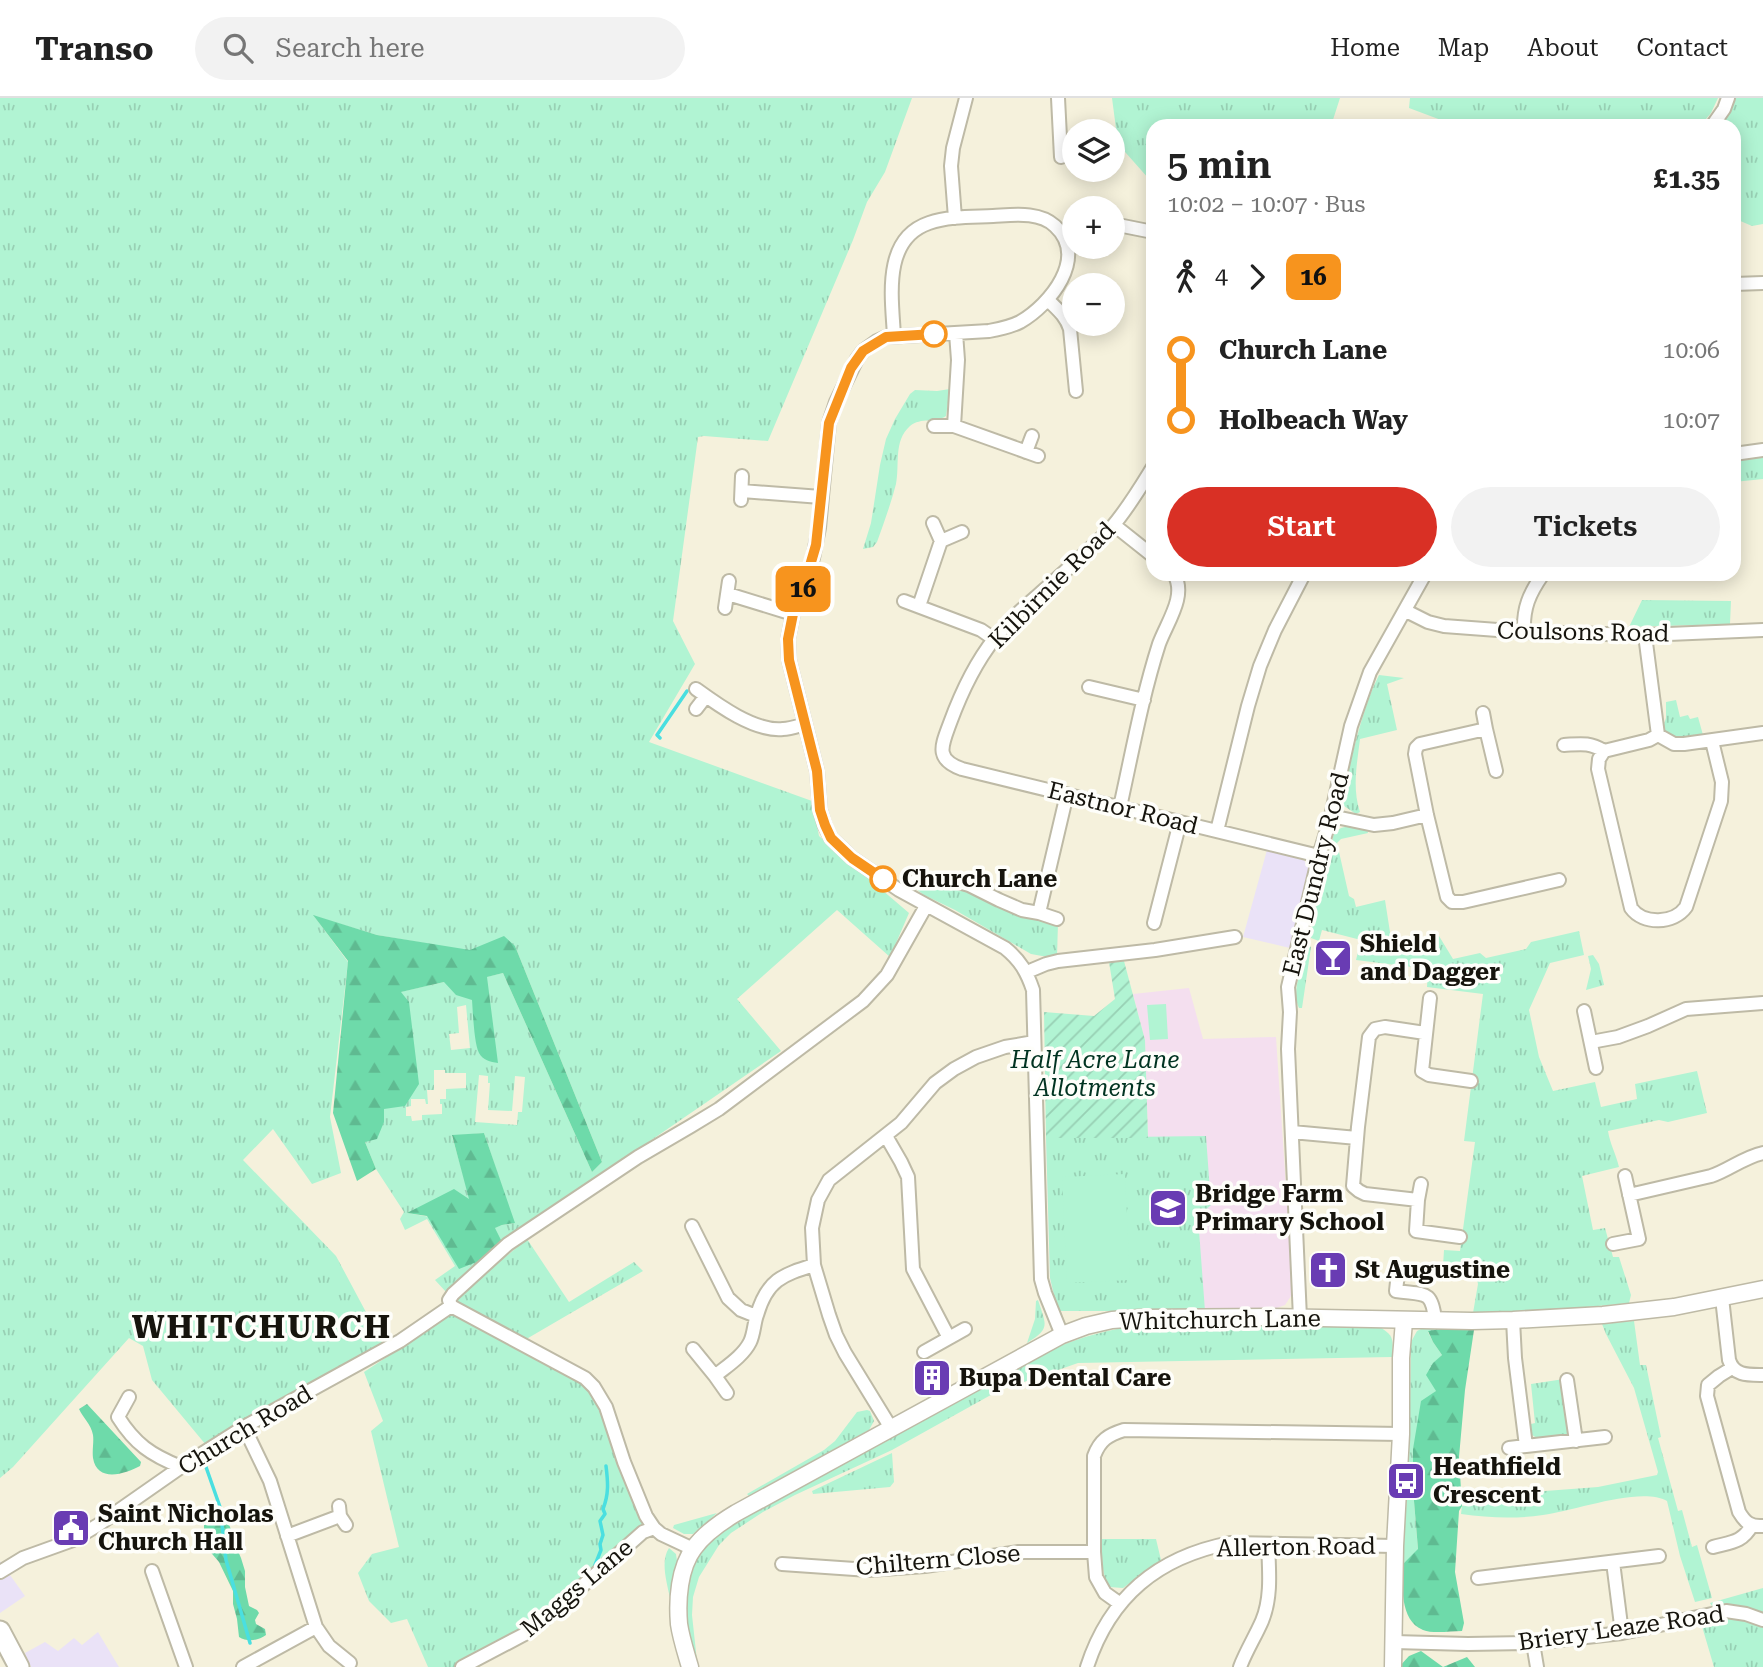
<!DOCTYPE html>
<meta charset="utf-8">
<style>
body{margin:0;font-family:"Roboto Serif",serif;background:#f2f2f2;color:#222;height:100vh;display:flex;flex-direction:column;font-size:26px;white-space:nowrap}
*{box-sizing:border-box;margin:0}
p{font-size:23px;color:#767676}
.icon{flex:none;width:38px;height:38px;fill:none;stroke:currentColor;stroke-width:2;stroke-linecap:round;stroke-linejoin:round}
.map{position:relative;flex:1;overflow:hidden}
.side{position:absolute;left:1146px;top:21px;width:595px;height:462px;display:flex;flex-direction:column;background:#fff;border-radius:21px;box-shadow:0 4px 18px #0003}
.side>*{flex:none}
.badge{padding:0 14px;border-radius:10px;font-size:24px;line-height:46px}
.buttons{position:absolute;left:1062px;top:21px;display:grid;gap:14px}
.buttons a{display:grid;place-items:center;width:63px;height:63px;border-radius:50%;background:#fff;box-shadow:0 4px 18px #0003;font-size:35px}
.map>.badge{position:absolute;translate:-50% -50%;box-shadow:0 0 0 4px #fff}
.legs{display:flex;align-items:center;gap:10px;height:77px;padding:0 21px;font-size:23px}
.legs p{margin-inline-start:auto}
.headline{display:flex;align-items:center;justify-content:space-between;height:119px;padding:0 21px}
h1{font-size:38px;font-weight:600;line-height:52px}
.primary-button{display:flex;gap:14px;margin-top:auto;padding:14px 21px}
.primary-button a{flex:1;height:80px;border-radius:42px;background:#d93025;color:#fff;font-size:28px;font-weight:600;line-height:80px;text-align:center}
.primary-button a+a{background:#f2f2f2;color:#222}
ul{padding:0 21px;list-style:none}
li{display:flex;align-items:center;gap:24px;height:70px;font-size:26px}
li i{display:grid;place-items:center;width:10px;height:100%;margin:0 9px;background:currentColor}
li i::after{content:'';width:18px;height:18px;margin:-9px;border:5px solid;border-radius:50%;background:#fff}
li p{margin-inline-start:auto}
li:first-child i{background:linear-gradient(#0000 50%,currentColor 0)}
li:last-child i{background:linear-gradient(currentColor 50%,#0000 0)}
header{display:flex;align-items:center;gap:42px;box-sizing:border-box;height:98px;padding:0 35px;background:#fff;border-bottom:2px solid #e0e0e0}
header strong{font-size:33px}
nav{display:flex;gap:38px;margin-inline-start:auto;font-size:24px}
.search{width:490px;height:63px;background:#f2f2f2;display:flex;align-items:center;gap:18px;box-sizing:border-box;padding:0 24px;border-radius:38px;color:#767676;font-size:26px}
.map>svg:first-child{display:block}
</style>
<header>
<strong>Transo</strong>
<div class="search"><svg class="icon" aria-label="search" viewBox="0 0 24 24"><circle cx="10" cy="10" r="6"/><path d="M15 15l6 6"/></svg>Search here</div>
<nav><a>Home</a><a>Map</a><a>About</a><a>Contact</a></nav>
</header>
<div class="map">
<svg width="1763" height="1569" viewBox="0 0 1763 1569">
<defs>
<pattern id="grass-tufts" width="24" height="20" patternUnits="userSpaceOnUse" patternTransform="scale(1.75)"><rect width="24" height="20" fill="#b1f4d3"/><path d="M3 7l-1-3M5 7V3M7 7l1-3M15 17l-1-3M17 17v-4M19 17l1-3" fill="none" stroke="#98d0b4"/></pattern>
<pattern id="forest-firs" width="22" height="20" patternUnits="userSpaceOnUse" patternTransform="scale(1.75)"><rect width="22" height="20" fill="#6edaaa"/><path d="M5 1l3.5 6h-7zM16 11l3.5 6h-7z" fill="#5fba91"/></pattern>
<pattern id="garden-furrows" width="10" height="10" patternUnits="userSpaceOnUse" patternTransform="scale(1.75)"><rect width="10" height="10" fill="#b1f4d3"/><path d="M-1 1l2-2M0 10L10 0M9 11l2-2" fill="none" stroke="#98d0b4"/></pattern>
</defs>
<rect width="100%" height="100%" fill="#f5f1dc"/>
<path fill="#eae2f7" d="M1267 752 1304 762 1310 772 1294 851 1243 839Z
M0 1463 25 1498 0 1515Z
M98 1534 119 1569H31L25 1555 45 1544 58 1553 74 1540 82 1547Z"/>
<path fill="#f4dfef" d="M1189 890 1203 941 1276 939 1293 1195 1285 1207 1274 1211 1205 1213H1060L1054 1197 1050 1180 1046 1040H1148L1145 942 1133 896Z"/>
<path fill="url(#grass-tufts)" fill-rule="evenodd" d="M0 0H912L885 74 867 104 853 142 768 343 704 338 698 339 673 523 695 566 649 644 812 703 819 738 909 815 890 859 837 812 737 901 781 953 564 1102 447 1195 435 1182 455 1168 427 1121 405 1132 400 1121 404 1114 376 1071 365 1044 383 1011 400 894 444 884 486 879 503 875 592 1074 602 1064 515 848 470 853 377 837 314 818 348 864 330 1019 341 1075 312 1086 273 1031 243 1062 336 1158 383 1246 206 1347 152 1282 143 1248 129 1240 13 1369 0 1380ZM466 907 470 950 451 952 449 936 459 935 457 909ZM434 972H445V975H466V990L446 991V1001H440V1006H442V1016L422 1017V1022L412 1023 411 1018H406V1009L411 1008V1001H425L426 1006H428L427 992H434ZM479 977 488 978V985H490L488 1012 512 1013 515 978 525 979 522 1014H518L517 1027 475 1024ZM484 1035 514 1125 502 1127 494 1130 407 1115 470 1101 452 1038Z
M1112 0H1340L1331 28H1153V81H1149L1118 46Z
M1410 0H1718L1711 15 1700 28H1457L1409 10Z
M1735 0H1763V126L1752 128 1738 122 1734 125V28H1721L1730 15Z
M950 291 946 318C936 325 921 319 910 328 893 343 900 367 896 386 891 405 884 425 877 444L873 449 863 451 871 425 880 367 886 341 895 321 910 296 915 292 937 293Z
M1763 356V381L1734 384V361Z
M1642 502 1731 503 1730 526 1629 529Z
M1379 577 1404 580 1387 586 1397 632 1360 641C1357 666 1352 690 1360 714L1356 716 1344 708 1342 700C1352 661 1361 612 1379 577Z
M1676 602 1680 619 1688 617 1690 621 1698 619 1703 637 1678 640 1666 635 1663 629 1666 620V604Z
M1349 728 1367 731 1368 735 1341 741 1337 745 1349 798 1354 801 1356 809 1385 802 1392 847 1439 838 1453 861 1480 855 1486 860 1526 851 1531 844 1579 833 1584 857 1550 865 1529 912 1539 959 1553 993 1595 984 1601 1009 1637 1001 1635 986 1697 973 1707 1015 1668 1024 1659 1022 1608 1033C1610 1046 1616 1056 1619 1069L1582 1078 1593 1132 1605 1130 1613 1159H1619L1631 1197 1629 1205 1557 1212 1473 1215 1478 1186 1475 1173 1443 1168 1444 1152 1460 1153 1475 1044 1464 1043 1483 896 1427 889 1428 871 1356 862 1361 842 1322 832 1319 843 1311 840 1310 834 1334 735 1341 730Z
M951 786 1058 825 1057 858H1042L1031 856 955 812 924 797 912 788Z
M1309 848 1311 849 1302 910H1299C1291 895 1302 869 1305 853L1306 849Z
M1593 857 1599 866 1604 887 1586 892 1591 871 1588 858Z
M1206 1038 1211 1107 1198 1119 1205 1213H1060L1054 1197 1050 1180 1046 1040Z
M527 1141 569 1204 634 1164 643 1173 523 1243 459 1209 457 1199Z
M1038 1202C1046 1227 1051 1230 1027 1245L1035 1221 1036 1203Z
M452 1216 568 1276 592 1293 601 1304 644 1424 533 1527 455 1569H428L407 1521 391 1525 369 1503 358 1475 372 1456 399 1449 371 1333 383 1323 364 1274Z
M1634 1223 1640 1267H1646L1661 1339 1658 1340 1678 1413 1682 1412 1692 1449 1697 1447 1712 1500 1695 1504 1680 1458 1667 1403C1640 1388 1575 1413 1543 1417 1516 1421 1489 1420 1461 1416L1462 1408 1545 1393 1598 1389 1657 1377 1658 1374 1634 1290 1606 1236 1602 1226Z
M1163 1226 1379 1229C1395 1237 1393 1243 1392 1259L1078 1265 998 1293 892 1352 795 1397 763 1414 731 1435 719 1447 699 1479 693 1499 692 1517 697 1563H693C691 1552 687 1541 686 1530 683 1499 690 1465 711 1441 716 1435 722 1431 728 1426L1038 1257C1079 1239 1118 1227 1163 1226Z
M1421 1231H1441L1428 1234 1433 1244 1442 1257 1433 1266 1436 1293 1413 1351V1391L1418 1452 1402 1467 1409 1372 1411 1244 1417 1233Z
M1564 1281 1569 1335 1566 1338 1541 1342 1530 1336 1527 1327 1535 1325 1531 1286Z
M867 1312 870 1313 874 1323 869 1332 749 1398 747 1396 824 1352 835 1343 857 1314Z
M892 1355 894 1384 890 1389 813 1396 812 1393Z
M717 1415 693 1436H684L673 1430 674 1427Z
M1102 1441H1156L1161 1462 1123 1490 1109 1489C1101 1475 1102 1457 1102 1441Z
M669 1450 676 1456 677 1463 670 1500C667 1485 660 1463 669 1450Z
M1763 1490V1514L1743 1508H1712L1710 1505Z
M1733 1519 1763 1526V1569H1714L1701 1525 1706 1520Z"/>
<path fill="url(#forest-firs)" d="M313 817 377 837 470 852 504 838 515 848 602 1064 592 1074 503 875 487 879 498 965C490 964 483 962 479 955 474 945 473 915 472 902L456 897 444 884 401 894 409 904 419 986 405 1008 384 1011V1024L377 1041 365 1044 376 1071 357 1083 333 1015 348 863Z
M484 1035 515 1125 502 1127 495 1130 502 1144 479 1163 459 1171 427 1118 407 1115 454 1091 469 1101 452 1037Z
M1441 1231 1474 1232 1465 1292 1459 1359 1462 1408 1459 1413 1455 1474 1464 1525 1462 1533C1451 1533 1433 1536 1423 1532 1399 1522 1403 1487 1402 1467L1418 1451 1413 1391V1351L1421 1303 1436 1293 1426 1277 1433 1265 1442 1257 1433 1244 1428 1233Z
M87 1306 141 1364 140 1368C125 1376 97 1385 93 1360 92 1352 94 1344 93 1337 91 1326 83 1320 79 1311Z
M220 1418C227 1422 230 1427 232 1435L226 1440 227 1447 238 1453 241 1460 245 1473V1489L249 1508 257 1512 259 1515 255 1522 256 1526 265 1531 266 1537C258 1543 247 1544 239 1539L237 1521 233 1506V1493L219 1464 207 1450 204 1441V1427L208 1422Z
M1421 1553 1443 1569 1467 1559 1475 1569H1399L1409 1558Z"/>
<path fill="url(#garden-furrows)" d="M1124 863 1145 942 1148 1040H1046L1044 914 1094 918 1115 901 1109 864Z"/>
<path fill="#b1f4d3" d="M1166 906 1168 941 1150 942 1147 907Z
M1125 1076 1130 1182 1067 1185 1062 1079Z"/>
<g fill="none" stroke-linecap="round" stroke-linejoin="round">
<path stroke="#4adfe0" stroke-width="3.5" d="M660 640 657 637 687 593
M206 1369 220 1409 226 1462 250 1545
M593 1472 601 1452 600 1446 603 1437 600 1423 605 1416 603 1411C609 1396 608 1384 606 1368"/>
<defs>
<path id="minor" d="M1058 0 1061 59
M1712 28 1724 11 1728 0
M955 120 951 68 953 50 966 0
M1113 126 1153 134
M1734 186 1763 185
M1048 202C1057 211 1066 218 1070 231L1076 293
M956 235 958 262 954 328 1038 358
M894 238C892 200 882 141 929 125 949 118 973 119 993 118 1013 117 1039 113 1055 128 1089 159 1050 207 1020 224 1010 229 1000 231 989 233L886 239 877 243 863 253 857 261 836 304 829 325 819 430 813 460 793 516 788 541 789 562 817 673 820 712 825 728 831 740 852 760 899 792 1005 850C1020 862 1027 874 1033 892L1041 1181 1045 1195 1062 1237
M934 328H954
M1026 354 1032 338
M1734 356 1763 352
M1153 369C1140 390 1127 412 1111 430 1092 450 1072 467 1052 485 1032 503 1011 519 995 540 975 565 961 595 950 625 942 647 934 661 962 671L1319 758
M742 393 821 399
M741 402 742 378
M933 425 941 443
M1114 427 1153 458
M728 496 793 516
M904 503 981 532 994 541
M919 508 941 443 962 434
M725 510 729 483
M1406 513 1428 524 1444 528 1524 534 1645 537 1763 532
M1524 534C1523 510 1529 496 1543 476
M1645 537 1658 637 1674 646H1684L1763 635
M1089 589 1144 602
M696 591C718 607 755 634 783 631 790 631 798 628 805 626
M696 611 706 598
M1483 615 1486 631
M1658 637 1649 642 1604 653 1599 661 1598 671 1631 810C1643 827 1674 826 1686 809L1721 703 1722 684 1712 643
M1564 647C1581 646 1589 644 1604 653
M1496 673 1486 631 1420 646 1416 650 1415 656 1427 717 1447 799 1452 804H1463L1559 782
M1120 709C1132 655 1142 599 1159 546 1167 524 1187 498 1174 476
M1331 718 1374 727 1393 725 1427 717
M1217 733 1248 608 1260 568 1275 532 1304 476
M915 783H955L969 787 999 802 1022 812 1039 815 1067 696
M1039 815 1057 821
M1154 825 1180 724
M1027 874 1046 866 1058 863 1155 852 1235 839
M1430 900 1422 973 1429 977 1471 983
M1584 913 1596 970
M1425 935 1385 929 1375 931 1369 939 1358 1029 1353 1088 1359 1093 1365 1096 1418 1102 1416 1133 1460 1139
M1591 944 1618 939 1648 928 1686 911 1763 905
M1292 1034 1357 1040
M886 1038 901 1064 908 1079 913 1171 949 1240
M1629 1097 1711 1078C1729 1072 1744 1059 1763 1055
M1418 1102 1421 1086
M692 1128 728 1200 741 1212 756 1218
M1613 1146 1639 1141 1625 1078
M1398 1175 1396 1193C1424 1197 1432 1191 1435 1222
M1722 1200 1729 1262C1734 1278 1748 1277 1763 1277
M451 1208 449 1202 453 1196 508 1146 638 1059 691 1028 719 1011 863 903 887 877 926 808
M451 1208 585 1280 594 1289 606 1309 624 1364 646 1418 654 1430 661 1436 693 1451
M1300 1220 1288 951 1290 914 1288 889 1319 758 1331 718 1351 628 1370 574 1425 476
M1513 1222 1515 1260 1526 1348 1605 1339
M693 1251 715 1278
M924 1254 965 1231
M1732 1270 1719 1278 1708 1287 1707 1298 1739 1414C1745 1424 1750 1429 1763 1428
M1567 1282 1576 1343
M727 1295 715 1278C727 1268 743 1258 750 1244 754 1236 754 1225 757 1217 767 1182 782 1177 814 1167
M129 1299 118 1319C135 1346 151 1357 181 1369
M891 1330 845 1255 836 1237 829 1217 814 1167 812 1130 818 1102 829 1082 901 1025 935 985 954 971 976 959 1005 949 1034 944
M1509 1350 1526 1348
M339 1408 340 1418 346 1427
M287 1438 340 1418
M1713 1449C1731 1444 1742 1445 1752 1427
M1613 1464 1622 1535
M782 1466 869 1472 925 1468 1019 1454H1094
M152 1473 186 1569
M0 1474 23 1460 73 1442 98 1427 181 1369 244 1329 400 1243 451 1208
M1478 1480 1659 1458
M1119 1505 1105 1495 1096 1479 1094 1454V1358C1100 1342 1108 1337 1124 1332L1401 1336
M316 1529 329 1548 350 1565
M1394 1544 1468 1546 1533 1545 1622 1535 1726 1513 1746 1516 1763 1522
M1533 1545 1537 1569
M243 1569 316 1529 270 1383 244 1329
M462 1569 523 1537 544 1522 643 1434 654 1430
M1087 1569C1110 1498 1158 1459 1230 1445L1395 1448
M1240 1569C1246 1553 1255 1539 1262 1523 1272 1499 1269 1472 1268 1446"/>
<path id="tertiary" d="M690 1569C686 1555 681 1540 679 1526 677 1502 679 1470 694 1450 704 1436 721 1424 736 1415L1062 1237 1086 1228 1112 1222 1140 1220 1267 1219 1472 1223 1513 1222 1603 1217 1674 1209 1763 1191
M1393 1569 1395 1448 1401 1336V1260L1404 1223"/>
<path id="trunk" d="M0 1533 19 1569"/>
</defs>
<use href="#minor" stroke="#bebaa6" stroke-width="16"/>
<use href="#tertiary" stroke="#bebaa6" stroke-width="19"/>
<use href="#trunk" stroke="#bebaa6" stroke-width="23"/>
<use href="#minor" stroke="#fff" stroke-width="12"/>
<use href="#tertiary" stroke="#fff" stroke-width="16"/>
<use href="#trunk" stroke="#fff" stroke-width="19"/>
</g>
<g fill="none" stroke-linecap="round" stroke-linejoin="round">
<defs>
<path id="line-1" d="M883 781 852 760 831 740 825 727 820 712 817 673 789 562 788 541 793 516 804 488 816 447 829 325 851 270 863 253 886 239 934 236"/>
</defs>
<use href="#line-1" stroke="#fff" stroke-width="16"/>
<use href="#line-1" stroke="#f7941e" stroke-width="10"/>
</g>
<defs>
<symbol id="bar-square" viewBox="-11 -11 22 22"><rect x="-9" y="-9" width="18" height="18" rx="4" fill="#693cb3" stroke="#fefefa"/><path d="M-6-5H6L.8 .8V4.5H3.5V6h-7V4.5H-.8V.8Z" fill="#fff"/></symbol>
<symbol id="school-square" viewBox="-11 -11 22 22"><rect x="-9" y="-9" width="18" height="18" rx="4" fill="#693cb3" stroke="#fefefa"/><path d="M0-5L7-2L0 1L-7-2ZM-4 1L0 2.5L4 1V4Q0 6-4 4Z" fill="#fff"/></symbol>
<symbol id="church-square" viewBox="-11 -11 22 22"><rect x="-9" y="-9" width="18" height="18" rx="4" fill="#693cb3" stroke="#fefefa"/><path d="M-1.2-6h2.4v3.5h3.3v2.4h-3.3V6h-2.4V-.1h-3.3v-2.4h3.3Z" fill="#fff"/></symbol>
<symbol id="building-square" viewBox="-11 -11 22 22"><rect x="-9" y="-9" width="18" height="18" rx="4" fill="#693cb3" stroke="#fefefa"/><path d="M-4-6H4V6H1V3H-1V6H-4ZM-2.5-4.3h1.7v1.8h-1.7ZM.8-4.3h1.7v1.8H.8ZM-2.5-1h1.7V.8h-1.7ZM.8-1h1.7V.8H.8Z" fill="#fff"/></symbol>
<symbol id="bus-square" viewBox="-11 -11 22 22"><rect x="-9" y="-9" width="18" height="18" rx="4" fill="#693cb3" stroke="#fefefa"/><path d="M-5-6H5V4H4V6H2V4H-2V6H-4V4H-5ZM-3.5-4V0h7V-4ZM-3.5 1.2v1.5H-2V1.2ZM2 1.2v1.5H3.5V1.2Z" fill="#fff"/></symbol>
<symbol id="civic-square" viewBox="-11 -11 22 22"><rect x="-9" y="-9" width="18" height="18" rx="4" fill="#693cb3" stroke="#fefefa"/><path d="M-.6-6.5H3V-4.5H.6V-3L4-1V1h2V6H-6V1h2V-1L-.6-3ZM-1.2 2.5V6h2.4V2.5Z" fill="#fff"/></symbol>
</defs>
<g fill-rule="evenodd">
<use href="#bar-square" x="1311" y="838" width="44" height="44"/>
<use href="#school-square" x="1146" y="1088" width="44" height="44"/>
<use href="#church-square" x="1306" y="1150" width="44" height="44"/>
<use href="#building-square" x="910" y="1258" width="44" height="44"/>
<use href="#bus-square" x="1384" y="1361" width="44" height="44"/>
<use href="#civic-square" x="49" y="1408" width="44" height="44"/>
</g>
<g fill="#fff" stroke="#f7941e" stroke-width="3.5">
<circle cx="934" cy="236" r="12"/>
<circle cx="883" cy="781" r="12"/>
</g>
<g text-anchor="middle" stroke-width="7" stroke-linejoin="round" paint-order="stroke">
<g font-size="24" fill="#16140d" stroke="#fefefa">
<text transform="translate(1052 487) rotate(-45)" y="8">Kilbirnie Road</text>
<text transform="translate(1583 534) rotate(1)" y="8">Coulsons Road</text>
<text transform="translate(1123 710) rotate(14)" y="8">Eastnor Road</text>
<text transform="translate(1316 776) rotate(-76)" y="8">East Dundry Road</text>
<text transform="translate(1220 1222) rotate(-1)" y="8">Whitchurch Lane</text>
<text transform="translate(245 1332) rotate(-31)" y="8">Church Road</text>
<text transform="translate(1296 1449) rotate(-1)" y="8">Allerton Road</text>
<text transform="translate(938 1462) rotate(-5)" y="8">Chiltern Close</text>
<text transform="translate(577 1490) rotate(-40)" y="8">Maggs Lane</text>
<text transform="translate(1621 1530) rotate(-8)" y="8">Briery Leaze Road</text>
</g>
<g font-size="24" font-weight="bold" fill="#16140d" stroke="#fefefa" text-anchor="start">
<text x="902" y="789">Church Lane</text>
</g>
<g font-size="24" font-weight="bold" fill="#16140d" stroke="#fefefa" text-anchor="start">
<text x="1360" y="854">Shield<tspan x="1360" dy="28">and Dagger</tspan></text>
<text x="1195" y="1104">Bridge Farm<tspan x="1195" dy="28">Primary School</tspan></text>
<text x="1355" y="1180">St Augustine</text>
<text x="959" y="1288">Bupa Dental Care</text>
<text x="1433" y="1377">Heathfield<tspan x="1433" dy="28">Crescent</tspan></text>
<text x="98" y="1424">Saint Nicholas<tspan x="98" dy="28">Church Hall</tspan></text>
</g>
<g font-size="24" font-style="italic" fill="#013321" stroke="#fefefa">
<text x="1095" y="970">Half Acre Lane<tspan x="1095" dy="28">Allotments</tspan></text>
</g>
<g font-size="32" font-weight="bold" letter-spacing="2" fill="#16140d" stroke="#fefefa">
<text x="262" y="1240">WHITCHURCH</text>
</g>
</g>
</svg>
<div class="buttons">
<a><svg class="icon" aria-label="layers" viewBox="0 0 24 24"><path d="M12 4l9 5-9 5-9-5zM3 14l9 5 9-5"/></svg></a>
<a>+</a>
<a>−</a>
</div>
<b class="badge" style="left:803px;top:491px;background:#f7941e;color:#111">16</b>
<section class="side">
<div class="headline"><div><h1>5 min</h1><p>10:02 – 10:07 · Bus</p></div><b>£1.35</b></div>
<div class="legs"><svg class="icon" aria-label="walk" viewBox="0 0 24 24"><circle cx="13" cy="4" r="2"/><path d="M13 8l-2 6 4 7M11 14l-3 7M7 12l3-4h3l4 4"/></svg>4<svg class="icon" aria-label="forward" viewBox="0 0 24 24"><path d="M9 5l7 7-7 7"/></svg><b class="badge" style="background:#f7941e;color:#111">16</b></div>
<ul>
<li><i style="color:#f7941e"></i><b>Church Lane</b><p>10:06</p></li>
<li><i style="color:#f7941e"></i><b>Holbeach Way</b><p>10:07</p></li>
</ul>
<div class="primary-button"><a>Start</a><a>Tickets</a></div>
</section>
</div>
